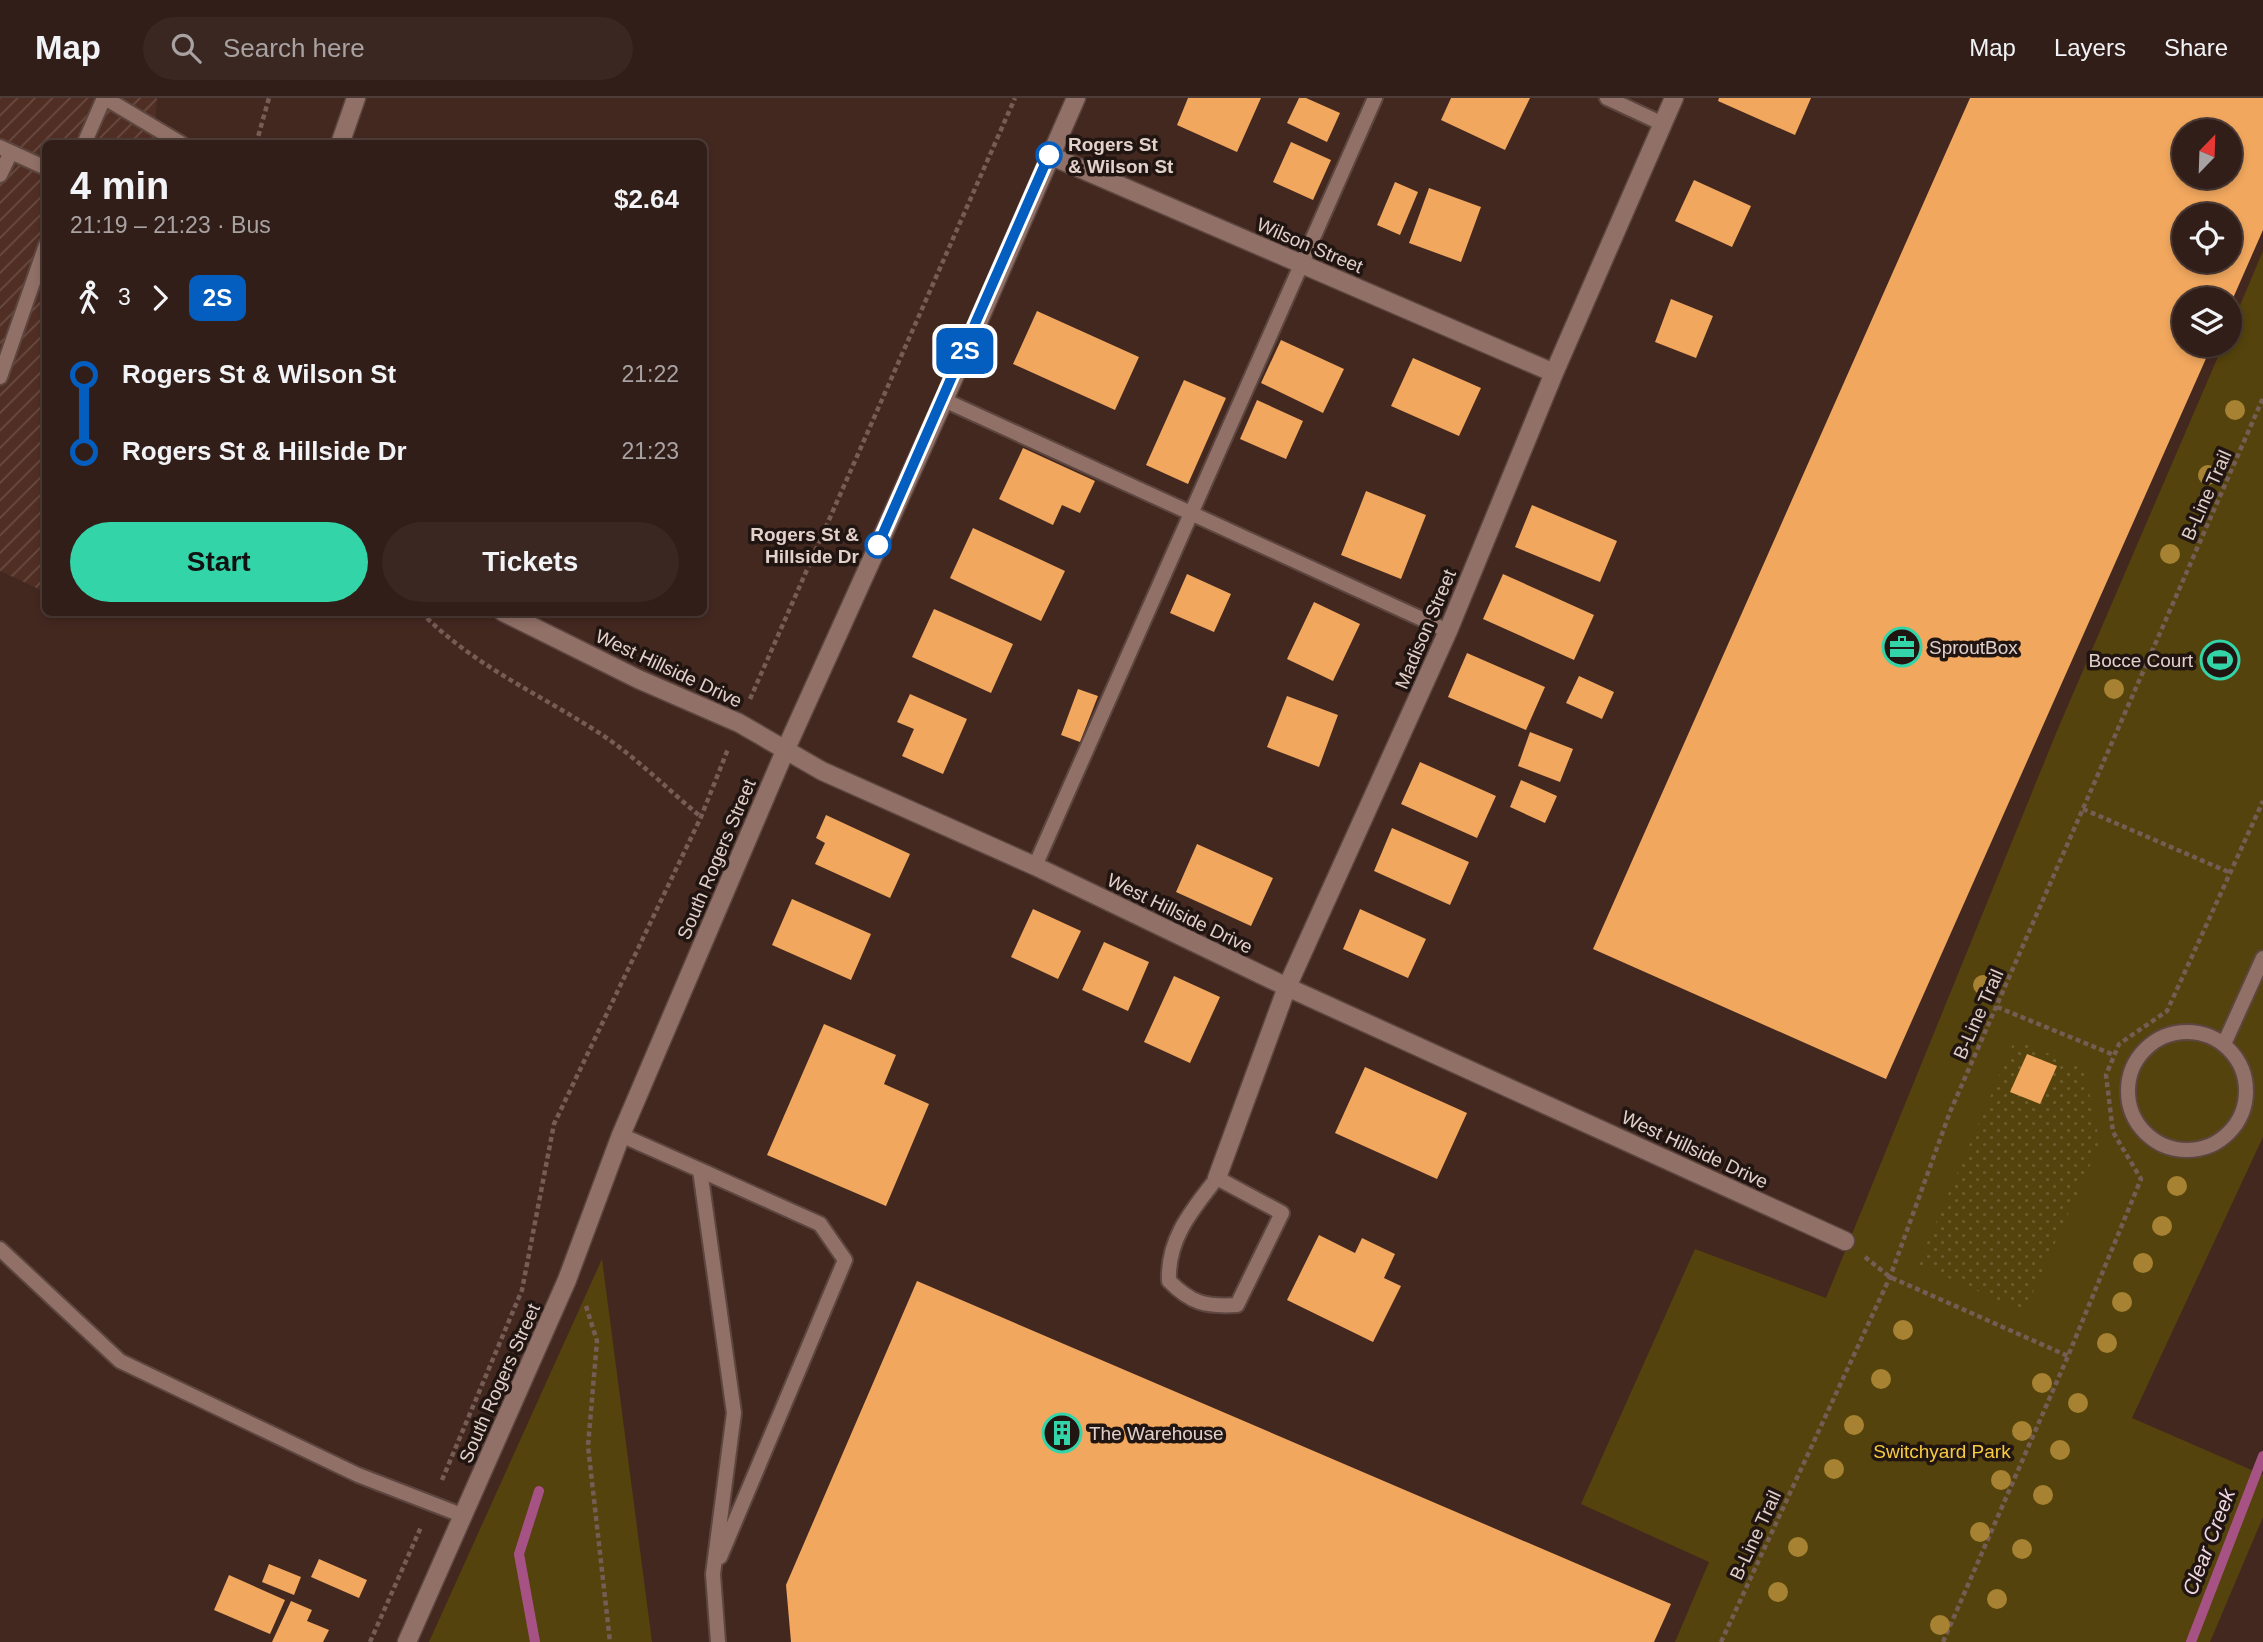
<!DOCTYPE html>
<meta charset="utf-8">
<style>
body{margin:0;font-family:Helvetica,sans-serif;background:#3a2721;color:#f1f3f6;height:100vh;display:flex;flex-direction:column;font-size:26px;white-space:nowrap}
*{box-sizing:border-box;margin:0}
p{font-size:23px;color:#a8a2a2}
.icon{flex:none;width:38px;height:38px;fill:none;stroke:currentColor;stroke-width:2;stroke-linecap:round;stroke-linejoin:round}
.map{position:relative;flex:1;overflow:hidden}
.panel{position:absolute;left:42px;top:42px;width:665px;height:476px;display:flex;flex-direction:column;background:#321e18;border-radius:10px;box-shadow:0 4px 10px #0003,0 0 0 2px #4d3c37}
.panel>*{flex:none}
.badge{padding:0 14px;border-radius:10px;font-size:24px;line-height:46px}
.needle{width:46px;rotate:23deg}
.fabs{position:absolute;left:2172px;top:21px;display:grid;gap:14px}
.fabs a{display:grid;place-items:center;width:70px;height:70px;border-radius:50%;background:#321e18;box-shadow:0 4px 10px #0003,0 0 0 2px #4d3c37;font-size:35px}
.map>.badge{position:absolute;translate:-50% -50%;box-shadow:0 0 0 4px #fff}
.legs{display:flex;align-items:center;gap:10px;height:77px;padding:0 28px;font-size:23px}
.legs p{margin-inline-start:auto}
.head{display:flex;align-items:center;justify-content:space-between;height:119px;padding:0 28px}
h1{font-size:38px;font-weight:800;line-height:52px}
.button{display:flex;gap:14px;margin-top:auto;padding:14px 28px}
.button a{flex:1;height:80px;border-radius:42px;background:#33d4a8;color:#111;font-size:28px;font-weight:800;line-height:80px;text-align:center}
.button a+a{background:#3a2721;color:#f1f3f6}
ul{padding:0 28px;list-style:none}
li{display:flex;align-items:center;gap:24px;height:77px;font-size:26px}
li i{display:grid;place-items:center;width:10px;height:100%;margin:0 9px;background:currentColor}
li i::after{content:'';width:18px;height:18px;margin:-9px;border:5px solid;border-radius:50%;background:#321e18}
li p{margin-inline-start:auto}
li:first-child i{background:linear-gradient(#0000 50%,currentColor 0)}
li:last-child i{background:linear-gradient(currentColor 50%,#0000 0)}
header{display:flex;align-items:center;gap:42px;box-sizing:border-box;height:98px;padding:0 35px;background:#321e18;border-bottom:2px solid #4d3c37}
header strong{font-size:33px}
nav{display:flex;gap:38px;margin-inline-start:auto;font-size:24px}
.search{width:490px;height:63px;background:#3a2721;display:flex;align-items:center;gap:18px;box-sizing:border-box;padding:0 24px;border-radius:38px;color:#a8a2a2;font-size:26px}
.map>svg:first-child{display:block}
</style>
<header>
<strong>Map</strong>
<div class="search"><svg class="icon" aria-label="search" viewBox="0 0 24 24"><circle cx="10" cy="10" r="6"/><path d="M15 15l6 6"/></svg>Search here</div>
<nav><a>Map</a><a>Layers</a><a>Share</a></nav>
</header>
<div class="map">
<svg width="2263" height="1544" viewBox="0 0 2263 1544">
<defs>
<pattern id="industrial-furrows" width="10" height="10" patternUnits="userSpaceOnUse" patternTransform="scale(1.75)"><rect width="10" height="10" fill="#502e24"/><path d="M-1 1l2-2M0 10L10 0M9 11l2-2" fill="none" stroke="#694b42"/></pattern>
<pattern id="garden-dots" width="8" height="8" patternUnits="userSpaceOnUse" patternTransform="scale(1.75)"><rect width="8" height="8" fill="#54430c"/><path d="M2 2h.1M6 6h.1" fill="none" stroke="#6c5d2e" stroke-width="1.8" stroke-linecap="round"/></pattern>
</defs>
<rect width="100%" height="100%" fill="#432820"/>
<path fill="url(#industrial-furrows)" d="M0 0H157L153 45 46 46 45 494 0 473Z"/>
<path fill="#54430c" d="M2263 153V1039L2132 1320 2263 1377V1419L2210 1544H1675L1709 1464 1581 1406 1695 1151 1826 1200 2057 633 2223 247H2230V231Z
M602 1161 652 1544H429Z"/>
<path fill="url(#garden-dots)" d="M2015 941 2084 971 2100 1045 2024 1214 1918 1166Z"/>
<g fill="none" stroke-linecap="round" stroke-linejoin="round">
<path stroke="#a65285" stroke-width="10" d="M535 1544 519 1456 539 1393
M2191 1544 2263 1358"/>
</g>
<path fill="#f1a75e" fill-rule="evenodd" d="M1188 0H1261L1237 54 1177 27Z
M1299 0H1306L1340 15 1327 44 1287 25Z
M1451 0H1530L1505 52 1441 22Z
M1719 0H1811L1795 37 1718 3Z
M1970 0H2263V132L2230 207V201H2184V247H2212L1886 981 1593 851ZM2184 33H2230V79H2184ZM2184 117H2230V163H2184Z
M1291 44 1331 62 1313 102 1273 84Z
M1694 82 1751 108 1732 149 1675 123Z
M1395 84 1418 94 1400 137 1377 127Z
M1429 90 1481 109 1461 164 1409 145Z
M1671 201 1713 218 1696 260 1655 244Z
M1037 213 1139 259 1115 312 1013 266Z
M1281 242 1344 271 1323 315 1261 285Z
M1413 260 1481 290 1459 338 1391 308Z
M1184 282 1226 300 1188 386 1146 367Z
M1257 302 1303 323 1286 361 1240 341Z
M1023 350 1095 383 1080 415 1062 407 1053 427 999 401Z
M1366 393 1426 417 1401 481 1341 457Z
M1532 407 1617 443 1600 484 1515 449Z
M973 430 1065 473 1041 523 950 480Z
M1187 476 1231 496 1214 534 1170 515Z
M1503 476 1594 517 1574 562 1483 521Z
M1314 504 1360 526 1333 583 1287 561Z
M934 511 1013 546 991 595 912 559Z
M1467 555 1545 589 1526 632 1448 599Z
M1579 578 1614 594 1602 621 1566 605Z
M1078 591 1098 598 1080 644 1061 637Z
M910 596 967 621 943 676 902 658 914 631 897 624Z
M1287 598 1338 617 1319 669 1267 649Z
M1530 634 1573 651 1560 684 1518 668Z
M1420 664 1496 698 1477 740 1401 706Z
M1521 682 1557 698 1545 725 1510 709Z
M826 717 910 756 890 800 815 766 825 745 816 740Z
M1392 730 1469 764 1450 807 1374 773Z
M1197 746 1273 780 1251 828 1176 794Z
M792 801 871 836 851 882 772 847Z
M1033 811 1081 833 1058 881 1011 859Z
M1360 811 1426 841 1408 880 1343 851Z
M1104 844 1149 864 1128 913 1082 892Z
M1174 878 1220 899 1190 965 1144 944Z
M824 926 896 957 884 986 929 1006 886 1108 767 1057Z
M2027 956 2057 968 2040 1006 2010 994Z
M1365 969 1467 1015 1437 1081 1335 1035Z
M1319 1137 1355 1155 1362 1140 1395 1156 1384 1180 1401 1188 1373 1244 1287 1202Z
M917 1183 1671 1506 1654 1544H791L786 1487Z
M319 1461 367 1482 359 1500 311 1479Z
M269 1466 301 1479 294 1497 262 1484Z
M229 1477 285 1502 270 1536 214 1512Z
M291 1503 312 1512 307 1523 329 1532 323 1544H272Z"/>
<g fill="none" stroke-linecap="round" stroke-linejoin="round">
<defs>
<path id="lane" d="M105 0 182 46
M1607 0 1663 26
M84 46 104 0
M0 49 46 70
M0 77 11 54
M0 279 46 147
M944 302 1448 533
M1035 768 1375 0
M2128 993a59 59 0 1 1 118 0a59 59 0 1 1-118 0Z
M2224 946 2263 860
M621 1037 700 1072 734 1315 713 1476 718 1544
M700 1072 820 1126 845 1162 720 1459
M1217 1080 1282 1115 1237 1207C1205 1209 1191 1205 1169 1183 1167 1141 1192 1112 1217 1080Z
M0 1151 120 1263 358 1377 464 1418"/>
<path id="street" d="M340 46 356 0
M1049 57 1554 275
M503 514 638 581 739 625 822 673 1035 768 1287 889 1845 1143
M1217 1080 1287 889 1448 533 1554 275 1674 0"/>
<path id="secondary" d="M407 1544 567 1182 621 1037 785 653 944 302 1076 0"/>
</defs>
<use href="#lane" stroke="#5c463f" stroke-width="18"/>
<use href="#street" stroke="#5c463f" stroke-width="21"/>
<use href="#secondary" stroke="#5c463f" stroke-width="21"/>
<path stroke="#755d55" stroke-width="4.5" stroke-dasharray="5 3.5" stroke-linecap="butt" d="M256 46 269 0
M421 514C470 565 535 594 593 631 632 655 666 690 701 719
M750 601 1015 0
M2083 711 2231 775
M1997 909 2114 957
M1865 1159 1890 1179 2068 1258
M586 1208 597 1243 588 1348 610 1544
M442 1382 522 1192 554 1026 701 719 728 651
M370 1544 421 1429
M1721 1544 1890 1179 1950 1014 2263 300
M1943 1544 2068 1258 2141 1081 2113 1034 2106 977 2119 946 2167 913 2263 703"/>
<use href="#lane" stroke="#907067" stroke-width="14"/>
<use href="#street" stroke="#907067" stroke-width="18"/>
<use href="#secondary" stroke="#907067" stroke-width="18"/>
</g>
<g fill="#a68232">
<circle cx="2235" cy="312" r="10"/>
<circle cx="2208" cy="377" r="10"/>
<circle cx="2170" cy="456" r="10"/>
<circle cx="2114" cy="591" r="10"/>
<circle cx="1983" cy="887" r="10"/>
<circle cx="2177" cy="1088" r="10"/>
<circle cx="2162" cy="1128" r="10"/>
<circle cx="2143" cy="1165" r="10"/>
<circle cx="2122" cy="1204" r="10"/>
<circle cx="1903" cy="1232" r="10"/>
<circle cx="2107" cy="1245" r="10"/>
<circle cx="1881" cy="1281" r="10"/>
<circle cx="2042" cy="1285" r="10"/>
<circle cx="2078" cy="1305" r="10"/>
<circle cx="1854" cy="1327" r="10"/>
<circle cx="2022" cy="1333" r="10"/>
<circle cx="2060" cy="1352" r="10"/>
<circle cx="1834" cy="1371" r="10"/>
<circle cx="2001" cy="1382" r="10"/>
<circle cx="2043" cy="1397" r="10"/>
<circle cx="1980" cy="1434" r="10"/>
<circle cx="1798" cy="1449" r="10"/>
<circle cx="2022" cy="1451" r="10"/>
<circle cx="1778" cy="1494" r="10"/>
<circle cx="1997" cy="1501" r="10"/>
<circle cx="1940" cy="1527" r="10"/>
</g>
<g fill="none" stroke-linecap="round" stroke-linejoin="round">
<defs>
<path id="line-1" d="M878 447 1049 57"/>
</defs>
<use href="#line-1" stroke="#fff" stroke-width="16"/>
<use href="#line-1" stroke="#035ebf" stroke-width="10"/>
</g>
<defs>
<symbol id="office-ring" viewBox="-11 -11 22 22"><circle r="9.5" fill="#211511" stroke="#33d4a8" stroke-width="1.5"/><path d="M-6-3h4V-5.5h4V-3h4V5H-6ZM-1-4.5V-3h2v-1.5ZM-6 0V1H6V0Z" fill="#33d4a8"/></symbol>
<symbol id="stadium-ring" viewBox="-11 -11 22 22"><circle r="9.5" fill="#211511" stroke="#33d4a8" stroke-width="1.5"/><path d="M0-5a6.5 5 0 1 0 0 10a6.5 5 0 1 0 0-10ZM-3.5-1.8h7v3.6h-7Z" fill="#33d4a8"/></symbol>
<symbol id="building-ring" viewBox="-11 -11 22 22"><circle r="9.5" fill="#211511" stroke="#33d4a8" stroke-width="1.5"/><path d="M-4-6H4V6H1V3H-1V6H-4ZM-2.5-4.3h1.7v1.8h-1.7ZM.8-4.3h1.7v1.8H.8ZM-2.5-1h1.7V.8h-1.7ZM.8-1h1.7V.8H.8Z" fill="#33d4a8"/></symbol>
</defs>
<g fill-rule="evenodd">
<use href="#office-ring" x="1880" y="527" width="44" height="44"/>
<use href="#stadium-ring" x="2198" y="540" width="44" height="44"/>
<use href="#building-ring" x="1040" y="1313" width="44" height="44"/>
</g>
<g fill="#fff" stroke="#035ebf" stroke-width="3.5">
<circle cx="1049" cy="57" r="12"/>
<circle cx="878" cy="447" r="12"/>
</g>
<g text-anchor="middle" stroke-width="7" stroke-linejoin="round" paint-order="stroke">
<g font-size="19" font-weight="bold" fill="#e2d0ca" stroke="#211511" text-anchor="start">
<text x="1068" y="53">Rogers St<tspan x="1068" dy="22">&amp; Wilson St</tspan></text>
<text x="859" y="443" text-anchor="end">Rogers St &amp;<tspan x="859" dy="22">Hillside Dr</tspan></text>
</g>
<g font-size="19" fill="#e2d0ca" stroke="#211511">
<text transform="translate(1310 147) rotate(23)" y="7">Wilson Street</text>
<text transform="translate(2206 397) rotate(-66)" y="7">B-Line Trail</text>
<text transform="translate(1425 531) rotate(-67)" y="7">Madison Street</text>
<text transform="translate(669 570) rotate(25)" y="7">West Hillside Drive</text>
<text transform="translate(716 761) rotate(-67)" y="7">South Rogers Street</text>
<text transform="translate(1180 815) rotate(26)" y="7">West Hillside Drive</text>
<text transform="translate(1978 916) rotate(-66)" y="7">B-Line Trail</text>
<text transform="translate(1695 1051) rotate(25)" y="7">West Hillside Drive</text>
<text transform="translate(499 1285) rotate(-66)" y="7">South Rogers Street</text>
<text transform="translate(1755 1437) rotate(-65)" y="7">B-Line Trail</text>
</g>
<g font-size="19" fill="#e2d0ca" stroke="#211511" text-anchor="start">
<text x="1929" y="556">SproutBox</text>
<text x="2193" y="569" text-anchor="end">Bocce Court</text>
<text x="1089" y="1342">The Warehouse</text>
</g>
<g font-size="19" fill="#f7cb41" stroke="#211511">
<text x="1942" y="1360">Switchyard Park</text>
</g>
<g font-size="21" font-style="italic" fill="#f0d8e5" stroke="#211511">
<text transform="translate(2209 1444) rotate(-69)" y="7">Clear Creek</text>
</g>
</g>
</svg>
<div class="fabs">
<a><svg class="needle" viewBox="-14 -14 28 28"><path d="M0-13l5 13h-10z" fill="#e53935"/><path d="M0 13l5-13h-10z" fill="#a8a2a2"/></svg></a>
<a><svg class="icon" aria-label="locate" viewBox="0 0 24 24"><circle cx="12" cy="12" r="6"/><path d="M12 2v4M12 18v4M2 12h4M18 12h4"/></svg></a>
<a><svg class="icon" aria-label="layers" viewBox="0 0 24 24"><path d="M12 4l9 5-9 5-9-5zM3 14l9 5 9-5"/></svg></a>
</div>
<b class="badge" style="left:965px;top:253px;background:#035ebf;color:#fff">2S</b>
<section class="panel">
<div class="head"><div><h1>4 min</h1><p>21:19 – 21:23 · Bus</p></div><b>$2.64</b></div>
<div class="legs"><svg class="icon" aria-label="walk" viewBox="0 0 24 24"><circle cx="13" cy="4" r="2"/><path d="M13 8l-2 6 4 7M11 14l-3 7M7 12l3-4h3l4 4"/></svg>3<svg class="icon" aria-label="forward" viewBox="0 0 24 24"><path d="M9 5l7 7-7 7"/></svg><b class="badge" style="background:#035ebf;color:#fff">2S</b></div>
<ul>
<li><i style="color:#035ebf"></i><b>Rogers St &amp; Wilson St</b><p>21:22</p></li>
<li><i style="color:#035ebf"></i><b>Rogers St &amp; Hillside Dr</b><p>21:23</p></li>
</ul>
<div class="button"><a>Start</a><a>Tickets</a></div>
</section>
</div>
